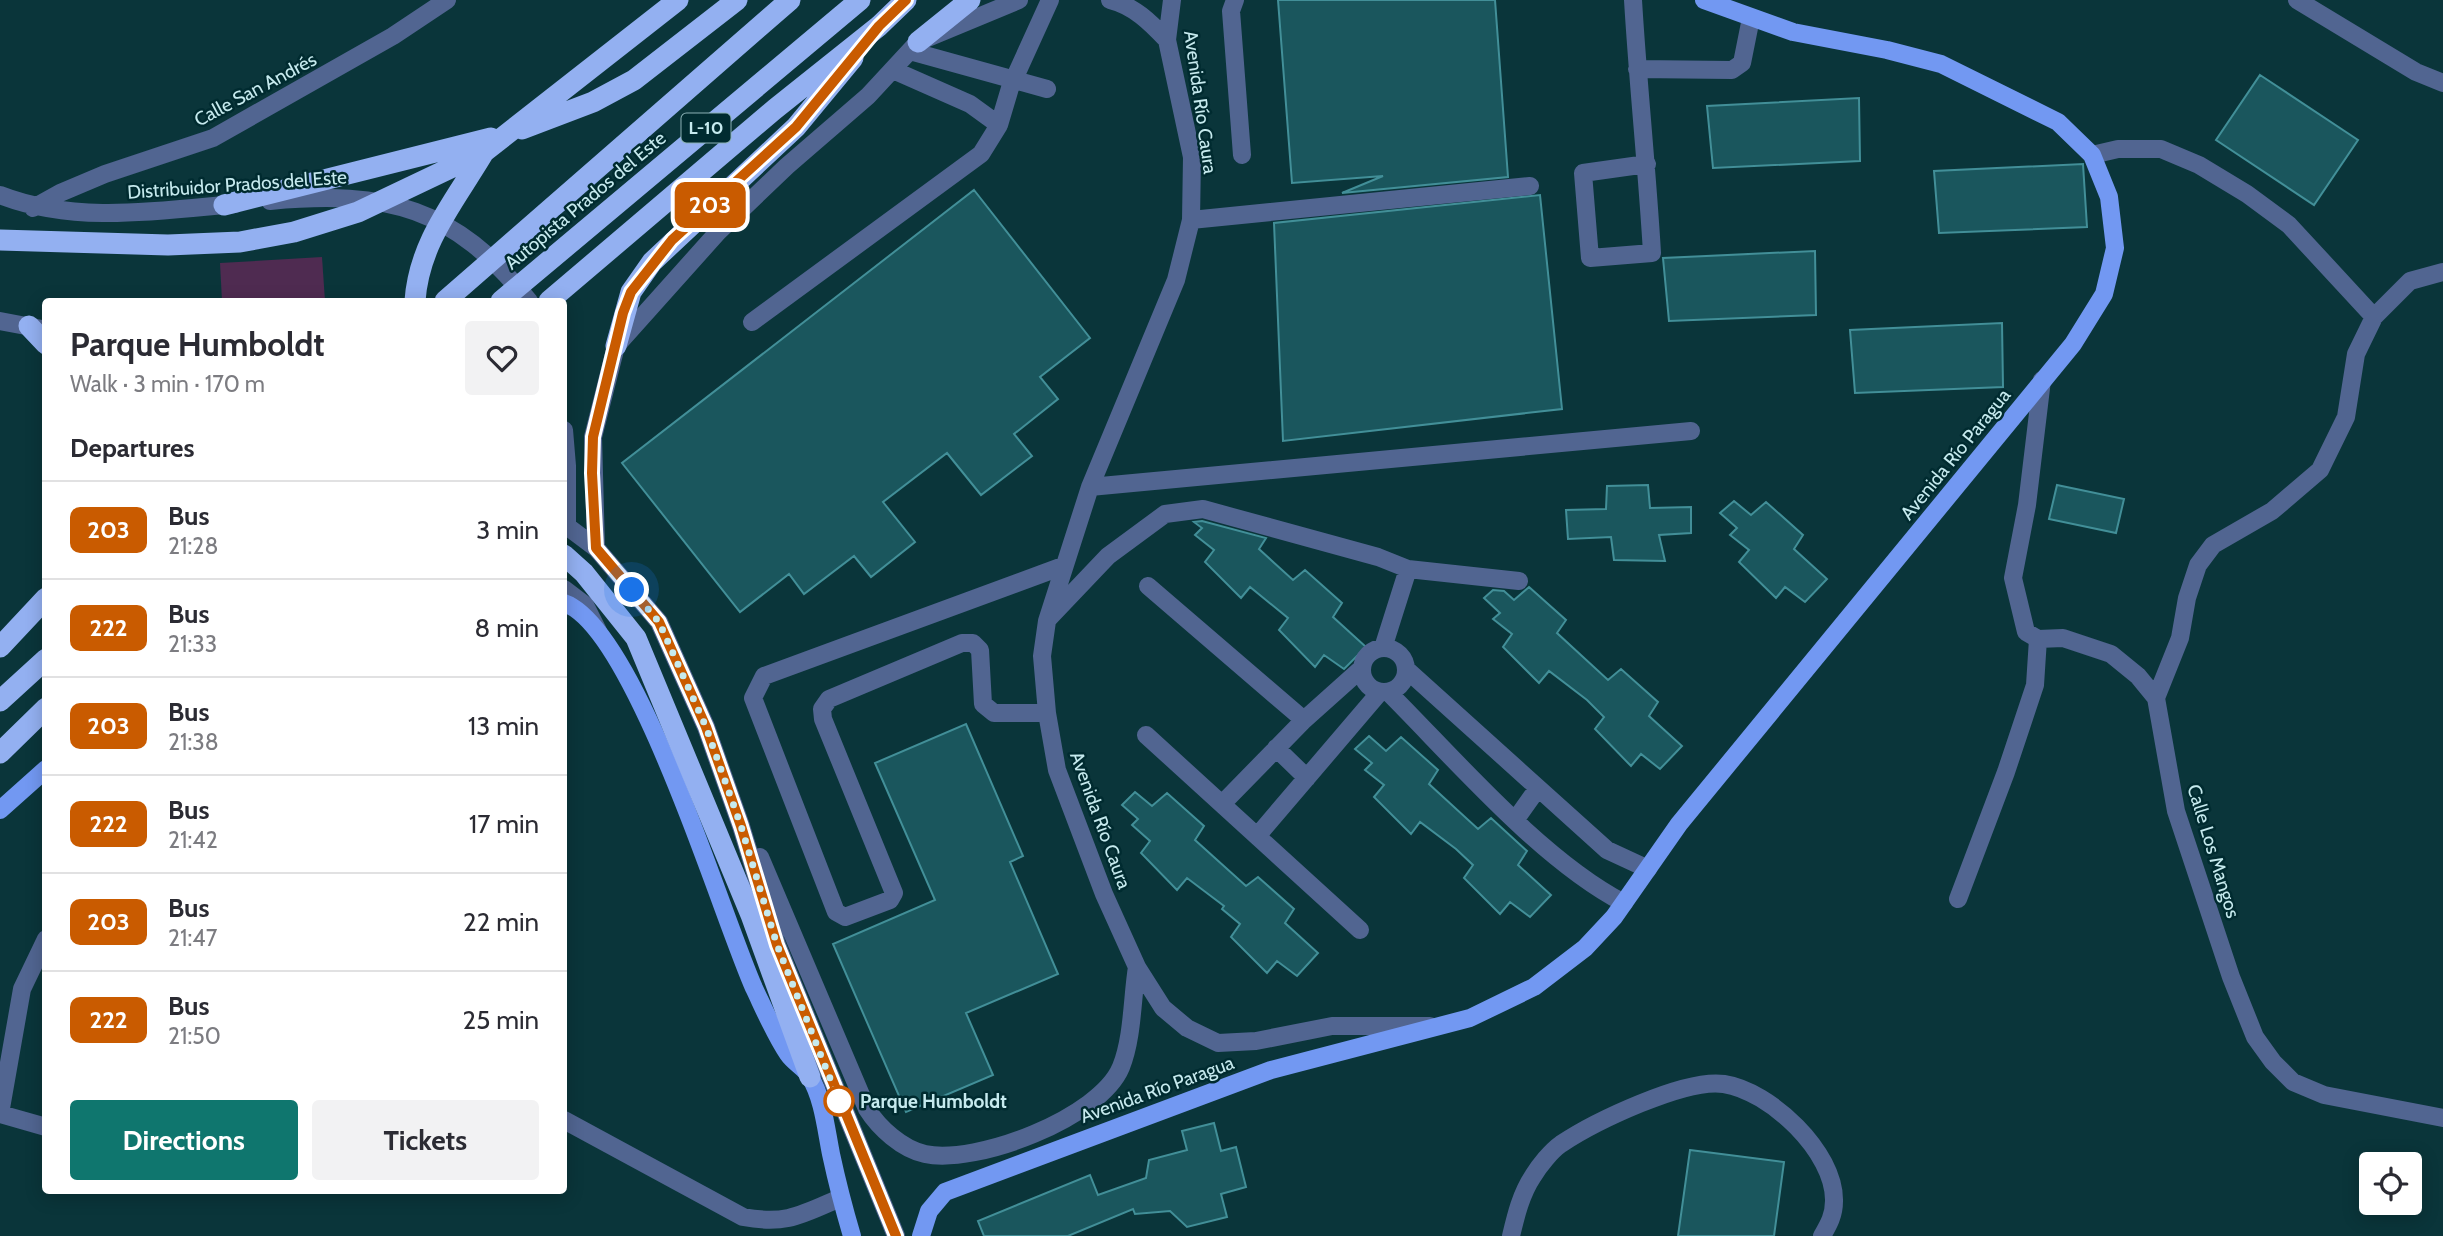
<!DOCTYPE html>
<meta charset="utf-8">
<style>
body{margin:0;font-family:Cabin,sans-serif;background:#f2f2f3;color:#2b2b33;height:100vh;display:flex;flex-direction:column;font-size:26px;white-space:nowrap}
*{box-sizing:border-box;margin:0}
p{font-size:23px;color:#7c7c81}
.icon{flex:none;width:38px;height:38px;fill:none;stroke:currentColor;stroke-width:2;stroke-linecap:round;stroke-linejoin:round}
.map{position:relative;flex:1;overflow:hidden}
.details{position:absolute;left:42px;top:298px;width:525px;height:896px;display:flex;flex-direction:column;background:#fff;border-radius:7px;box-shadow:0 4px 18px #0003}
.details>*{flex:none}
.badge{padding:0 14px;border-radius:10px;font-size:24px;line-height:46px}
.tools{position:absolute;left:2359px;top:1152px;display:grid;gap:14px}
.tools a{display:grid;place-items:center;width:63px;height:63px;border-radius:7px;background:#fff;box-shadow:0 4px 18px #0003;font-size:35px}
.you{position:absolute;width:35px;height:35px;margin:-18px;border:5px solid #fff;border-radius:50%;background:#1a73e8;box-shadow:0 0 0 10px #1a73e833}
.map>.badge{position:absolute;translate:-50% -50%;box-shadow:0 0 0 4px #fff}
h2{padding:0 28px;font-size:26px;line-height:63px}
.round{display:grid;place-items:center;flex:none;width:74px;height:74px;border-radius:7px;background:#f2f2f3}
.headline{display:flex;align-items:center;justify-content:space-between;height:119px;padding:0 28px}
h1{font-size:33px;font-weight:700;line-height:52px}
.cta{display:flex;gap:14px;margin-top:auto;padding:14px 28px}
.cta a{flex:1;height:80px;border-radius:7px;background:#0f766e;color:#fff;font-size:28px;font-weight:700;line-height:80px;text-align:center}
.cta a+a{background:#f2f2f3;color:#2b2b33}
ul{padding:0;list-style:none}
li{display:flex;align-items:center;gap:21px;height:98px;padding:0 28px;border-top:2px solid #e1e1e2}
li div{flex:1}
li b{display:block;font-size:26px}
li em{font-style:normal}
li .badge{min-width:77px;font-weight:700;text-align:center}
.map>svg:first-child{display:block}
</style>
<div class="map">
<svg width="2443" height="1236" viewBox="0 0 2443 1236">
<rect width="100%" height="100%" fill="#0a353a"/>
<path fill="#4f2b51" d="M322 257 325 301H222L220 263Z"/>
<path fill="#1a565d" stroke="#428f98" stroke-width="2" d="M1278 0H1495L1508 177 1342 193 1383 176 1292 183Z
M2260 75 2358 140 2314 205 2216 140Z
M1859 98 1860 161 1713 168 1707 106Z
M2083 164 2087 227 1939 233 1934 171Z
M974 190 1090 338 1040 377 1058 399 1014 434 1032 456 981 495 947 453 883 502 915 542 871 577 854 556 804 594 789 574 740 612 622 463Z
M1540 195 1562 409 1283 441 1274 223Z
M1815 251 1816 315 1669 321 1663 258Z
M2002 323 2003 387 1855 393 1850 330Z
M1648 485 1650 508 1691 507V533L1659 535 1665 561 1614 560 1611 537 1568 539 1566 510 1606 509 1607 486Z
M2057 485 2124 499 2116 533 2049 519Z
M1734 501 1751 515 1766 502 1803 535 1794 549 1827 579 1805 602 1785 587 1776 598 1739 562 1749 550 1730 535 1737 528 1720 513Z
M1202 521 1266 538 1259 549 1293 580 1305 570 1342 603 1333 617 1366 647 1344 669 1324 655 1315 667 1279 630 1288 618 1250 587 1241 598 1205 562 1214 550 1195 535 1202 528 1194 522Z
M1529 587 1566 620 1557 633 1608 680 1621 669 1658 702 1649 716 1682 746 1660 769 1641 754 1631 766 1595 729 1604 717 1587 700 1549 671 1539 683 1503 647 1512 634 1493 619 1500 613 1484 598 1493 590 1504 591 1514 600Z
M966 724 1023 856 1010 862 1058 974 966 1013 993 1075 906 1112 833 944 935 900 875 763Z
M1369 736 1386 751 1401 737 1438 770 1429 784 1478 829 1491 818 1527 851 1518 865 1551 895 1530 917 1510 902 1500 914 1464 878 1473 865 1456 849 1420 822 1411 834 1374 797 1384 785 1365 770 1372 763 1355 749Z
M1135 792 1152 806 1167 793 1204 826 1195 840 1246 886 1258 877 1294 909 1285 923 1318 953 1297 976 1277 961 1267 973 1231 937 1240 924 1222 909 1224 906 1187 878 1177 890 1141 853 1150 841 1132 825 1138 819 1122 805Z
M1214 1123 1221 1151 1236 1147 1246 1187 1221 1194 1227 1217 1187 1227 1170 1211 1135 1214 1133 1209 1068 1236H984L978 1221 1090 1175 1098 1195 1146 1178 1149 1160 1187 1150 1182 1131Z
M1690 1150 1784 1162 1774 1236H1678Z"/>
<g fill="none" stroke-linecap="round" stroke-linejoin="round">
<path stroke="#516591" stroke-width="18" d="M1110 0C1134 6 1150 22 1167 40
M1172 0 1167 40 1192 157 1191 220 1176 280 1090 487 1047 621 1042 656 1047 713 1057 770 1104 894 1137 967 1163 1008 1187 1028 1218 1043 1256 1041 1332 1026H1430
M1235 0 1231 11 1242 155
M1633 0C1638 84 1647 168 1652 253L1590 258 1583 173 1647 164
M2297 0 2416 72 2443 83
M910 51 1047 89
M1637 69 1732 70 1742 63 1751 18
M999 125 1010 88 1050 0
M2092 155 2118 149H2161L2199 165 2247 194 2289 225 2374 317
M0 195C74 224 158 211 235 204
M270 201C387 190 454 207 529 301
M33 208 60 193 105 174 213 138 393 36 447 0
M1191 220 1530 186
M0 321 42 329
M752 322 981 154 999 125 970 104 893 70
M2042 380 2027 505 2013 578 2026 632 2038 639 2063 638 2111 654 2138 676 2156 698 2176 811 2231 977 2255 1037 2273 1062 2293 1082 2324 1095 2443 1118
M564 430 567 466V526
M1090 487 1691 431
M564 524 596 548 659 622 706 727 741 826 777 945 896 1236
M596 548 593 437 616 346 718 232 787 166 868 96 918 42 1019 0
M1148 586 1304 720
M564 589 585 605 598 631
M1049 618 1108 556 1165 514 1203 509 1378 557 1408 569 1519 581
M1383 648 1408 569
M1362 670a22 22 0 1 1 44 0a22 22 0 1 1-44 0Z
M1406 669 1607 850 1648 869
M1388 692C1455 759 1541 860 1624 903
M2156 698 2180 638 2187 598 2198 565 2213 545 2272 511 2320 470 2346 417 2356 354 2374 317 2410 281 2443 272
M1047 713H994L983 704 980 650 973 643H962L829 699 822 709 823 719 894 893 890 900 845 917 836 912 753 698 764 676 1063 566
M1146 735 1360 930
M1276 748 1307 778
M1222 804 1304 720 1361 669
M1516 819 1538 788
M1258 835 1380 692
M760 857 867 1109C879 1128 902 1149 925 1154 976 1165 1100 1118 1121 1067 1133 1037 1132 998 1137 967
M1958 899 2006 772 2035 685 2038 639
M0 1114 22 989 46 939
M0 1114 46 1127
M564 1120 743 1217C786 1225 801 1215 840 1198
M1511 1236C1516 1215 1521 1194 1533 1176 1539 1166 1551 1151 1561 1144 1594 1122 1685 1078 1724 1084 1770 1091 1835 1152 1834 1201 1834 1215 1829 1224 1822 1236"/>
<path stroke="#7298f2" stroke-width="18" d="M564 603C635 627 721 914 754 988 764 1009 775 1035 788 1054 794 1063 805 1068 810 1077 823 1098 826 1129 831 1154 837 1182 844 1209 852 1236
M0 810 46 769
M921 1236 929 1211 945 1192 1271 1070 1470 1018 1534 987 1585 948 1614 917 1679 824 2073 344 2104 294 2115 248 2109 197 2092 155 2058 122 1941 64 1887 50 1793 32 1704 0"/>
<path stroke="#93b0f1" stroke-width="21" d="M918 42 970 0
M522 129 593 102 634 80 737 0
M224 205 491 138
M0 240 168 245 240 242 294 232 358 212 484 152 678 0
M415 301C419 242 455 201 484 152
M445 301 790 0
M501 301 860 0
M549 301 775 109 879 26 906 0
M29 326 46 344
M616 346 631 292 652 262 796 127 853 58
M564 555 584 573 636 638 751 915 810 1077
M0 647 46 598
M0 701 46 659
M0 753 46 708"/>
</g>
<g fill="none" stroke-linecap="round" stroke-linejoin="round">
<defs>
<path id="line" d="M896 1236 777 945 741 826 706 727 659 622 596 548 592 473 593 437 623 313 631 292 672 240 796 127 879 26 906 0"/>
</defs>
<use href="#line" stroke="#fff" stroke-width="16"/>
<use href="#line" stroke="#c95b00" stroke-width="10"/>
<path stroke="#c6eaee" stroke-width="7" stroke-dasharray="0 12.6" d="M632 590 659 622 706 727 741 826 777 945 839 1101"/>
</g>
<circle fill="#fff" stroke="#c95b00" stroke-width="3.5" cx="839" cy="1101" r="14"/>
<g text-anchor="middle" stroke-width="5" stroke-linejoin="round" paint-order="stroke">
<rect fill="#002b30" stroke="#8bb1b5" stroke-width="2" x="681.5" y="113.5" width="49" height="29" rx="5"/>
<g font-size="18" font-weight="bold" fill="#c6eaee">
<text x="706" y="134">L-10</text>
</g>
<g font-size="19" fill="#c6eaee" stroke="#002b30">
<text transform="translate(255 89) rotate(-28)" y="7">Calle San Andrés</text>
<text transform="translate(1201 102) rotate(82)" y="7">Avenida Río Caura</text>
<text transform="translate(237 184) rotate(-4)" y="7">Distribuidor Prados del Este</text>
<text transform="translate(585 200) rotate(-40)" y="7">Autopista Prados del Este</text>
<text transform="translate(1955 454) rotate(-51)" y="7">Avenida Río Paragua</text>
<text transform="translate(1101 820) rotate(70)" y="7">Avenida Río Caura</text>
<text transform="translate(2214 851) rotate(73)" y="7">Calle Los Mangos</text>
<text transform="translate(1157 1089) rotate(-20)" y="7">Avenida Río Paragua</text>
</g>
<g font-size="19" font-weight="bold" fill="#c6eaee" stroke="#002b30" text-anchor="start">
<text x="860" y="1108">Parque Humboldt</text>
</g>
</g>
</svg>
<div class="tools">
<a><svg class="icon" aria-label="locate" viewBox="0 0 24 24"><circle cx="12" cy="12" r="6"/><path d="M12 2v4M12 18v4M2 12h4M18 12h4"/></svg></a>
</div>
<div class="you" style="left:632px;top:590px"></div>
<b class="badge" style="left:710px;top:205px;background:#c95b00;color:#fff">203</b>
<section class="details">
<div class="headline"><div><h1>Parque Humboldt</h1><p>Walk · 3 min · 170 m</p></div><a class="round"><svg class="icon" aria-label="heart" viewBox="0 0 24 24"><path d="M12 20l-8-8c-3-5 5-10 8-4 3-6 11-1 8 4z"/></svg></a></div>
<h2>Departures</h2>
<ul>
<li><span class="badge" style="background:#c95b00;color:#fff">203</span><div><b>Bus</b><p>21:28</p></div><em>3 min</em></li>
<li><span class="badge" style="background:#c95b00;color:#fff">222</span><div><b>Bus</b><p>21:33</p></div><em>8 min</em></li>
<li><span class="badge" style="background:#c95b00;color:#fff">203</span><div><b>Bus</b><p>21:38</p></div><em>13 min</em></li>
<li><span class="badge" style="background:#c95b00;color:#fff">222</span><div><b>Bus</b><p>21:42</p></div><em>17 min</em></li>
<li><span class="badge" style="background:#c95b00;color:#fff">203</span><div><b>Bus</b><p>21:47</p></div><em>22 min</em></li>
<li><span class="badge" style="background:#c95b00;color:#fff">222</span><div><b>Bus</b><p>21:50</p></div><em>25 min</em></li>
</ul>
<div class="cta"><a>Directions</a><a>Tickets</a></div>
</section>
</div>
